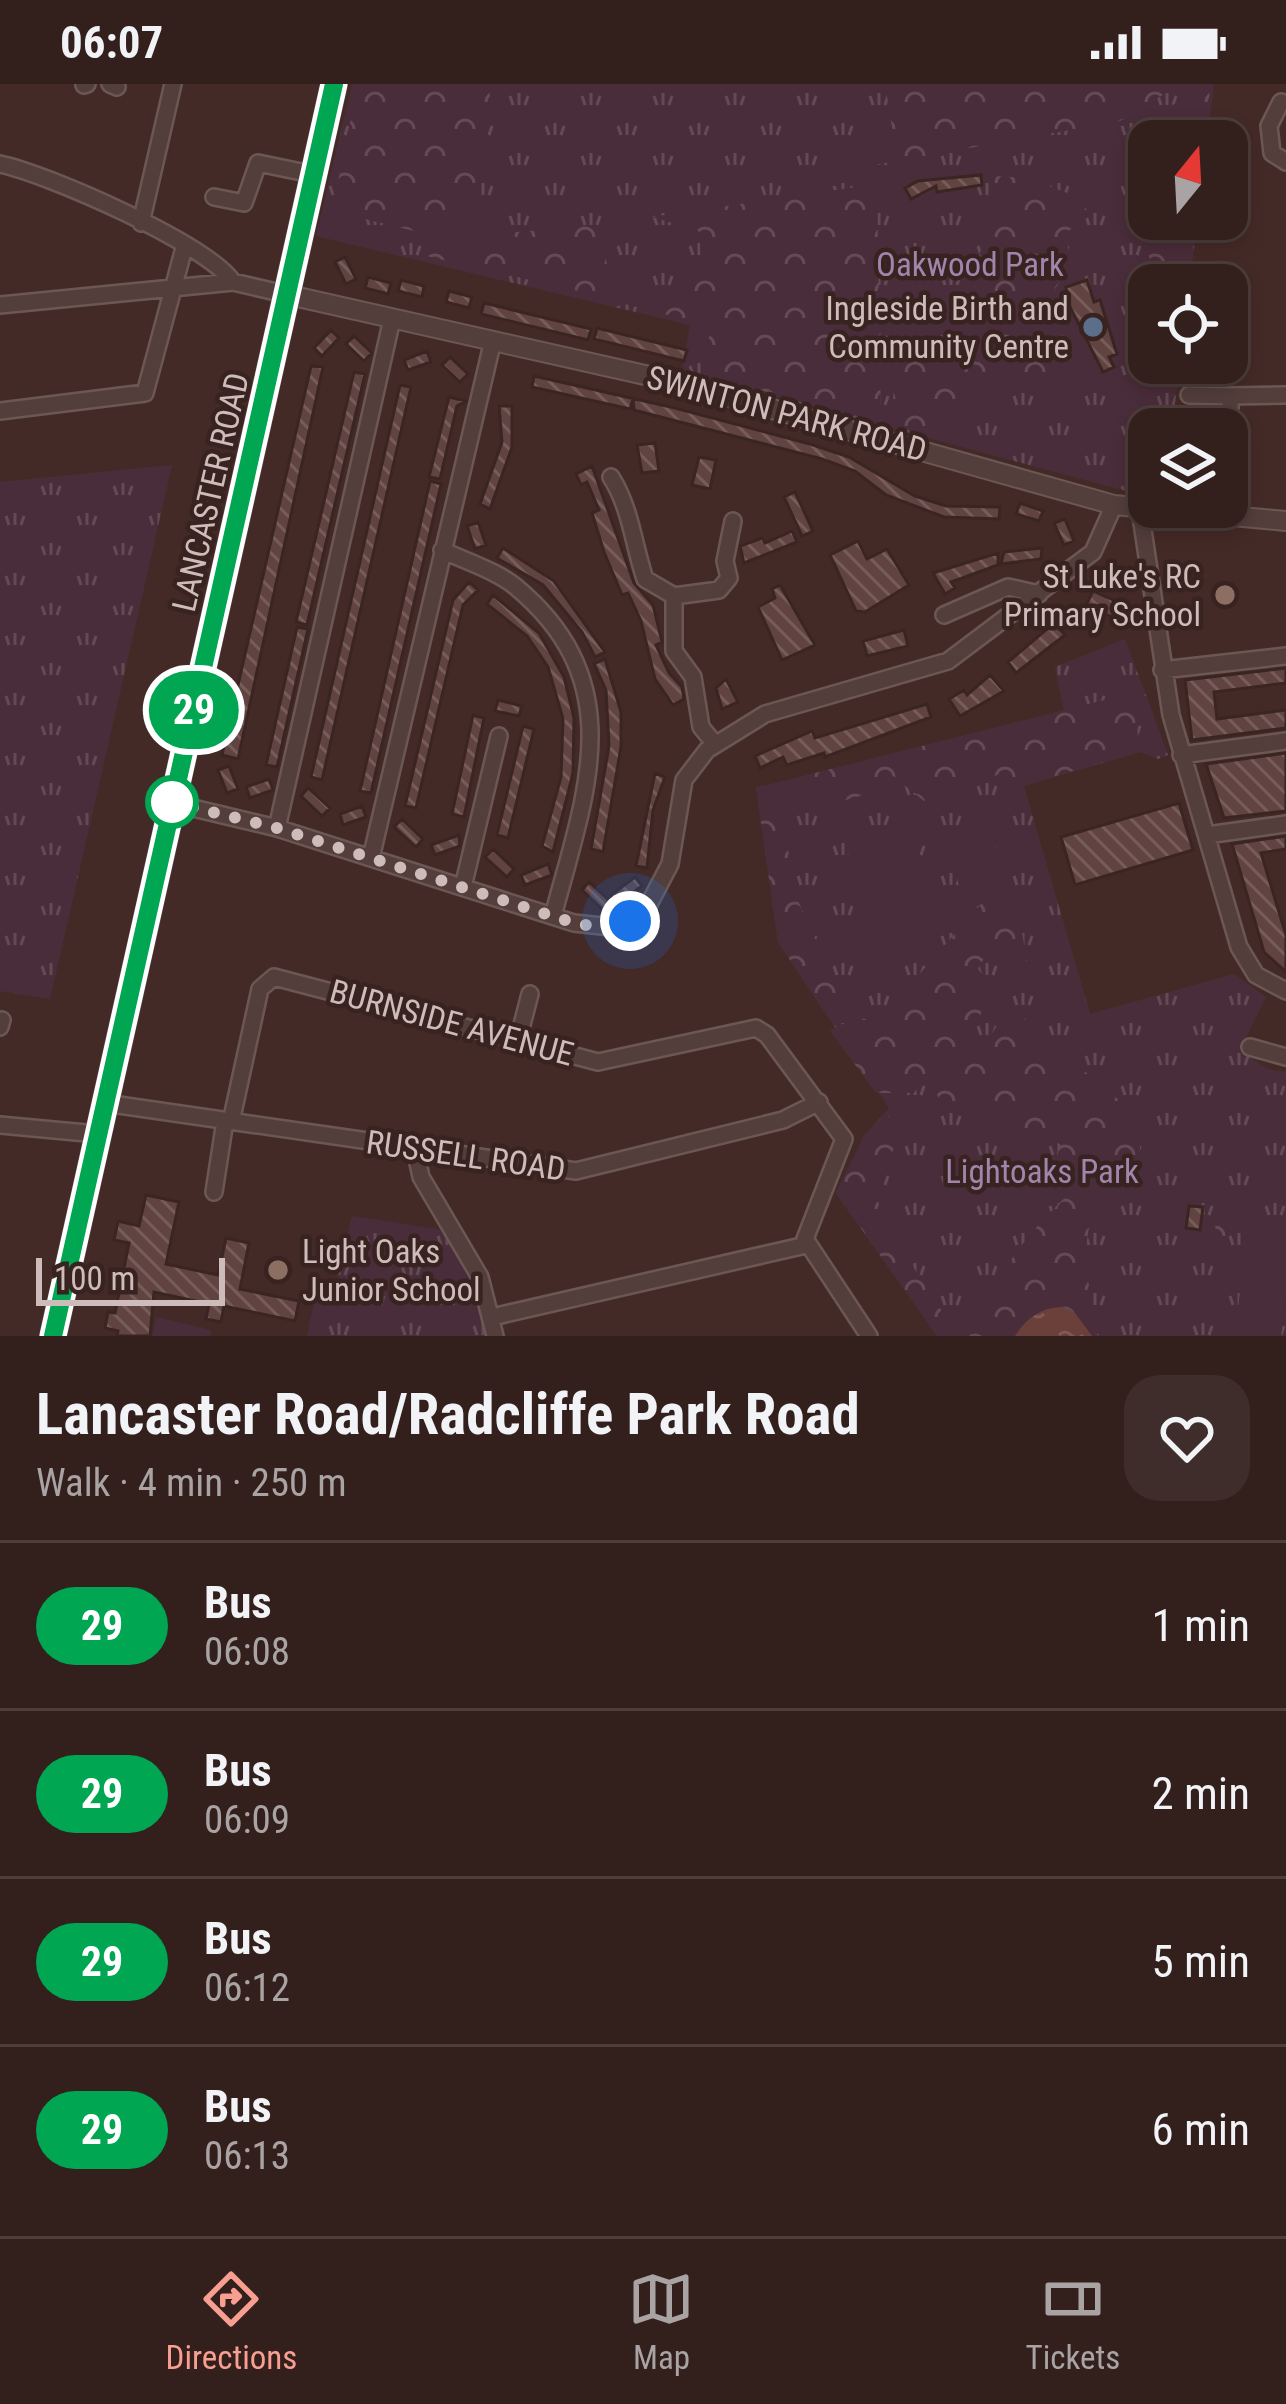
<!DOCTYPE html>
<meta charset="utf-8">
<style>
body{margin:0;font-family:"Roboto Condensed",sans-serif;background:#3e2d2a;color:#f1f3f6;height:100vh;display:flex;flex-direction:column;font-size:45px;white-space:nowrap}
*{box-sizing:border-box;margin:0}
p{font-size:39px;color:#a9a3a4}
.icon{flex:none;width:66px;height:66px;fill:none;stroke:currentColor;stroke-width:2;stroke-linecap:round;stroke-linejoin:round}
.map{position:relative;height:1252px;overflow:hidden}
.side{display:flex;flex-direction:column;background:#33201d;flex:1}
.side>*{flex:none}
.badge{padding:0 24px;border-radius:39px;font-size:42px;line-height:78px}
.needle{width:78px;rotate:18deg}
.buttons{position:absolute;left:1128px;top:36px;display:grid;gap:24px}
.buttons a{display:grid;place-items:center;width:120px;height:120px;border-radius:24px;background:#33201d;box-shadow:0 6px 18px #0003,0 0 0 3px #4e3e3b;font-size:60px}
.scale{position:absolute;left:36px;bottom:30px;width:189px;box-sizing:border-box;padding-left:12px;border:6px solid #cdbcb9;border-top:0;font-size:33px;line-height:42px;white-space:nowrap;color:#cdbcb9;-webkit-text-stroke:9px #392320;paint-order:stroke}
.you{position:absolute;width:60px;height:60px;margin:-30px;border:9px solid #fff;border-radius:50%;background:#1a73e8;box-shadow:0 0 0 18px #1a73e833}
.map>.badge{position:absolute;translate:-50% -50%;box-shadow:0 0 0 6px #fff}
.round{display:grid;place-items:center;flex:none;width:126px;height:126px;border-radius:36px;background:#3e2d2a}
.headline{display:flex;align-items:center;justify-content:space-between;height:204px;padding:0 36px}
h1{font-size:57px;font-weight:700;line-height:90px}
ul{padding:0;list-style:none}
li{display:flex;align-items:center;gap:36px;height:168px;padding:0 36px;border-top:3px solid #4e3e3b}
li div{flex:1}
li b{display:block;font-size:45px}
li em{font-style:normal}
li .badge{min-width:132px;font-weight:700;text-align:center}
.status{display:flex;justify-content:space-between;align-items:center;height:84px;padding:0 60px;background:#33201d;direction:ltr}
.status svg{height:33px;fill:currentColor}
.tabs{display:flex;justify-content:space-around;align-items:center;height:168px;border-top:3px solid #4e3e3b;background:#33201d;font-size:33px;color:#a9a3a4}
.tabs a{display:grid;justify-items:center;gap:6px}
.tabs .selected{color:#f99f92}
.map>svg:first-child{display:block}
</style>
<div class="status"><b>06:07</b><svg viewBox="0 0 49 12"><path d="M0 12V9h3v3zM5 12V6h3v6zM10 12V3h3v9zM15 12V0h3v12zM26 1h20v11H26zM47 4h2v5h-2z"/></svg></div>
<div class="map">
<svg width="1286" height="1252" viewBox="0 0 1286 1252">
<defs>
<pattern id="grass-tufts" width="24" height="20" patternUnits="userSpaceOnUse" patternTransform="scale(3)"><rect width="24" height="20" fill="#4a2d3a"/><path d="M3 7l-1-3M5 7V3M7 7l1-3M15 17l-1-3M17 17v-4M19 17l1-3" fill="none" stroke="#634a54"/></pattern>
<pattern id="forest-crowns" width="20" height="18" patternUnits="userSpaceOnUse" patternTransform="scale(3)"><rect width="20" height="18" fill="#4a2d3a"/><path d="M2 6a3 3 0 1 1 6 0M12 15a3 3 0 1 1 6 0" fill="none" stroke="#634a54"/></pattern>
<pattern id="water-ripples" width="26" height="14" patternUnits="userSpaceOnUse" patternTransform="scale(3)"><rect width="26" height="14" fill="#6b403b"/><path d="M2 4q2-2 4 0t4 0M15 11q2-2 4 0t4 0" fill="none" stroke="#7f5a55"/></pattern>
<pattern id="building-back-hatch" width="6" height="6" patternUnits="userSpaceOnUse" patternTransform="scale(3)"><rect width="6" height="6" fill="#614441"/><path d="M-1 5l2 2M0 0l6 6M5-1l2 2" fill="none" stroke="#765d5a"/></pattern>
</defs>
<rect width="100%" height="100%" fill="#442a27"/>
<path fill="url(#grass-tufts)" d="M352 0H1214L1207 57H1149V135H1198L1189 201H1149V279H1180L1172 345H1149V413L682 288 690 241 316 152Z
M172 381 50 915 0 907V398Z
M1125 555 1168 671 1158 675 1140 668 1024 702 1090 930 1234 890 1266 913 1239 967 1270 986 1286 988V1252H937L836 1109 864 1052 889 1024 778 858 756 704 1064 627 1055 583Z
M352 1132 448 1147 479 1214 337 1197Z
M318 1200 480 1217 487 1252H307Z"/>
<path fill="url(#forest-crowns)" d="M382 0H491L477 141 414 147 332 127 356 10Z
M885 0H1181L1120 37 836 88 833 85 895 62Z
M1206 0H1211L1203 57H1149V135H1192L1183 201H1158L1137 134 1133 46Z
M994 92 1028 94 1080 114 1090 132 1067 148 1069 182 1049 215 1070 268 1074 302 1003 300 966 317 951 356 892 342 897 230 965 206 984 158Z
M877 100 881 341 703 290 711 242 617 218 683 209 701 177 699 147 652 133Z
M600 141 613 215 422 171 481 151Z
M1144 606 1153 630 1136 635 1140 668 1024 701 1009 703 1000 690 924 717 893 692 867 697V710L828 721 800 708 777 713 799 819 847 920 824 927 778 858 756 704Z
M1015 808 1027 877 983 876 978 885 993 903 973 947 987 957 1013 917C1040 968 1128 1005 1139 1046 1143 1061 1136 1087 1135 1104L1105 1123 1052 1082 1061 1061 1050 1053 1012 1060 990 1025 972 1029 939 1015 927 990 914 1009H876L830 947 854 934 879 936 981 820Z
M885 1029 900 1045 877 1115 888 1144 958 1252H937L836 1109 864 1052Z
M1220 1102 1232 1103 1224 1174 1212 1173Z
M1070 1109 1081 1114 1091 1130 1084 1176 1099 1252 1089 1245 1023 1239 1015 1252H969C994 1194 1024 1152 1070 1109Z"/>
<path fill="#4a2d3a" d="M912 736 938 855 870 869 844 750Z
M990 736 1007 804 962 814 945 746Z
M1254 1078 1286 1082V1117L1250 1113Z
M1247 1133 1286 1137V1193L1241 1188Z
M1240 1207 1286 1212 1281 1252H1235Z
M156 1233 211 1246 210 1252H152Z"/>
<path fill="url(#water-ripples)" d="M1062 1223 1075 1229 1092 1252H1015C1026 1234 1041 1224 1062 1223Z"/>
<path fill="url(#building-back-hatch)" stroke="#3b2522" stroke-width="3" d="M981 91 982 101 937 108 936 102 911 115 905 104 918 97Z
M345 173 356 195 346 200 335 178Z
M368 193 391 199 388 210 365 204Z
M401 196 424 202 422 213 398 207Z
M1087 196 1094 218 1100 216 1117 270 1109 273 1114 283 1103 288 1068 219 1066 203Z
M449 207 472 213 469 224 446 218Z
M484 219 591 245 588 256 481 230Z
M597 244 687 266 684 277 594 255Z
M331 246 339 254 322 272 314 264Z
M354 252 372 269 364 277 346 260Z
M427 267 431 278 408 286 404 276Z
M450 273 468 290 460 298 442 281Z
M311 282 323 283 238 675 222 671Z
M354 288 365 290 307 541 296 538Z
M534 292 675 324 810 360 849 373 915 412 946 422 1000 423 999 435 944 433 886 411 855 387 822 375 634 326 633 315 630 325 532 303Z
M400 301 411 303 322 696 311 693Z
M449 313 466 317 457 322 440 395 429 393Z
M499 322H512V363L490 425 480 420 502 358Z
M655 359 659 387 642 389 637 361Z
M699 373 716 376 710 405 692 401Z
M592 382 634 499 653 521 662 558 656 561 669 589 682 603 684 615 673 621 655 595 641 537 628 509 622 511 604 468 592 429 599 426 587 398 581 401 576 390Z
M430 397 441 400 371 709 360 707Z
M795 408 813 447 802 452 784 413Z
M1020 419 1043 427 1039 437 1016 430Z
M1065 435 1074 457 1064 461 1054 439Z
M478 438 486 461 475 465 467 442Z
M792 447 797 458 744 479 740 462 762 454 765 459Z
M858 457 867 475 887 465 909 501 865 528 856 527 830 471Z
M503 464 554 497 605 568 595 573 582 548 543 501 497 474Z
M1042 464 1041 475 1001 480 1004 468Z
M998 469V481L951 498 955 504 945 510 933 489Z
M469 498 478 506 463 521 416 724 405 722 453 516Z
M780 501 815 561 782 576 758 523 775 514 772 505Z
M1093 507 1131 524 1125 539 1086 521Z
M493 511 539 549 564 593 574 634 573 689 553 768 542 762 561 693 563 635 548 583 527 552 487 520Z
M1054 539 1065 551 1016 589 1008 578Z
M297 543 308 545 277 683 266 681Z
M904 546 908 562 867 572 863 557Z
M605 575 621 628V663L603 768 591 765 609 662 606 606 594 580Z
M1286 584V599L1214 608 1217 635 1286 626V644L1192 656 1185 596Z
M990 591 1004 607 960 632 949 615 964 606 967 611Z
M726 595 738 618 722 625 716 604Z
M498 616 522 622 519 632 495 627Z
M927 620 931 633 825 673 824 669 787 681 783 673 760 684 755 672 812 647 815 654Z
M473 631 484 634 464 733 452 730Z
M523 642 534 645 508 754 497 751Z
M1286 669V727L1224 734 1206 680Z
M229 682 238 705 227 709 218 686Z
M655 689 665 693 653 726 647 784 636 782Z
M269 695 273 706 250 714 246 703Z
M308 704 330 724 322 732 301 712Z
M1179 719 1193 766 1075 801 1061 753Z
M362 722 366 733 343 741 340 730Z
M402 735 423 755 416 763 394 743Z
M459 751 460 762 435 771 431 761Z
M1286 752V765L1261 769 1286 851V888L1264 868 1232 760Z
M493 765 514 785 507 793 485 773Z
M548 780 552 791 525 801 521 791Z
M635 793 642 802 618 820 611 811Z
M589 798 611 818 603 826 582 806Z
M146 1111 179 1118 166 1180 218 1191 226 1154 249 1159 240 1205 299 1217 295 1237 224 1222 221 1238 206 1235 209 1220 154 1208 150 1252H117L118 1247 105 1244 108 1228 115 1229 129 1159 114 1156 118 1137 139 1142Z
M1189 1122 1203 1123 1200 1146 1186 1144Z"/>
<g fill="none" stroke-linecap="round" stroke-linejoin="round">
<defs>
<path id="minor" d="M110 0 117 3
M84 1 87 0
M1281 18 1269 42 1272 69 1286 78
M0 80C48 90 207 160 233 198
M214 113 244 119 258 79 316 91
M141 139 173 0
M0 221 233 198 289 211
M1189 311 1231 312
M0 327 145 309 184 164
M1227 354 1231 312 1286 311
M611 393C631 425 633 459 645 495L674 512V567L693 593 701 643 715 660
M1140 426 1171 631 1239 863 1256 891 1286 907
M442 466C465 477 497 487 516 503 631 599 586 708 553 832
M674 512 719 506 729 494 725 477 733 437
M944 531 1008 503 1039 510
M1162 586 1286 572
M1181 671 1286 657
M172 719 277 744 574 839 611 843 647 824 670 780 684 696 707 666 765 630 948 577 1093 468 1114 421
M277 744 392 235
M1207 751 1286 740
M371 774 493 256
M463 803 499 652
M0 943 2 936
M518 956 530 910
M1250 963 1286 973
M105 1019 576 1087 783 1036 819 1018
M231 1038 260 905 274 893 598 978 756 944 767 951 844 1055 805 1155 869 1252
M0 1041 97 1050
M415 1065 421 1093 480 1193 495 1252
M214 1108 225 1037
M492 1233 806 1161"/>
<path id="tertiary" d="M289 211 676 298 1114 421 1286 437"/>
<path id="primary" d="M53 1252 334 0"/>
</defs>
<use href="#minor" stroke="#6b5754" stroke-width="20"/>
<use href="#tertiary" stroke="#6b5754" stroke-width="22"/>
<use href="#primary" stroke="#5d4845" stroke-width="28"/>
<use href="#minor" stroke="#543e3c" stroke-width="15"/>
<use href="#tertiary" stroke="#543e3c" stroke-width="18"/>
<use href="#primary" stroke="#735c5a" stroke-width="24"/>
</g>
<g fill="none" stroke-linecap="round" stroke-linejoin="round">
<defs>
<path id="line" d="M53 1252 334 0"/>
</defs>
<use href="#line" stroke="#fff" stroke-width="27"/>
<use href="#line" stroke="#00a651" stroke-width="18"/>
<path stroke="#cdbcb9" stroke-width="12" stroke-dasharray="0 21.6" d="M172 718 277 744 574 839 602 844 630 837"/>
</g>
<circle fill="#5c6f8a" stroke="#392320" stroke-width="4.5" cx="1093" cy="243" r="12"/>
<g fill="#8d6e63" stroke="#392320" stroke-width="4.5">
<circle cx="1225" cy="511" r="12"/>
<circle cx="278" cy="1186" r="12"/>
</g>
<circle fill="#fff" stroke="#00a651" stroke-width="6" cx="172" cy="718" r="24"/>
<g text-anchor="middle" stroke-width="9" stroke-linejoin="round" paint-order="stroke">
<g font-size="33" fill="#a285ad" stroke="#392320">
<text x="970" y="192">Oakwood Park</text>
<text x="1042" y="1099">Lightoaks Park</text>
</g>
<g font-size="33" fill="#cdbcb9" stroke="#392320" text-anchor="end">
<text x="1069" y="236">Ingleside Birth and<tspan x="1069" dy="38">Community Centre</tspan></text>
<text x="1201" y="504">St Luke's RC<tspan x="1201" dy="38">Primary School</tspan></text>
<text x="302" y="1179" text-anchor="start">Light Oaks<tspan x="302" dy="38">Junior School</tspan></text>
</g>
<g font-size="33" fill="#cdbcb9" stroke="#392320">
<text transform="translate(787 329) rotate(15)" y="12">SWINTON PARK ROAD</text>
<text transform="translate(210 408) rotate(-77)" y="12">LANCASTER ROAD</text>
<text transform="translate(452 938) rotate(15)" y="12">BURNSIDE AVENUE</text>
<text transform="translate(466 1071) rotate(8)" y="12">RUSSELL ROAD</text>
</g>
</g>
</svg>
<div class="buttons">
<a><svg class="needle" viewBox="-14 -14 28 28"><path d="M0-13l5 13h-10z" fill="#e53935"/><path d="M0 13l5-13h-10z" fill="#a9a3a4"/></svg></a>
<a><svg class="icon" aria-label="locate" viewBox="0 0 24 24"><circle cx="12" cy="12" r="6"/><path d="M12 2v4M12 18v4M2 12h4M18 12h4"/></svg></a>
<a><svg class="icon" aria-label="layers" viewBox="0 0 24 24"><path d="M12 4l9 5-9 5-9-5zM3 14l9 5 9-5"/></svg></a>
</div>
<div class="scale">100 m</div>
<div class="you" style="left:630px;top:837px"></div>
<b class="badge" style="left:194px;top:626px;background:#00a651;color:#fff">29</b>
</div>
<section class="side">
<div class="headline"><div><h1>Lancaster Road/Radcliffe Park Road</h1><p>Walk · 4 min · 250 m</p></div><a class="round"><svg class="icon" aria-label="heart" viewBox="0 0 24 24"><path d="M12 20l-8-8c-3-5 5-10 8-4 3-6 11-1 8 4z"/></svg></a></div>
<ul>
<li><span class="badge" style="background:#00a651;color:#fff">29</span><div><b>Bus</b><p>06:08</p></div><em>1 min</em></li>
<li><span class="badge" style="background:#00a651;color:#fff">29</span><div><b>Bus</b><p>06:09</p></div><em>2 min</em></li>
<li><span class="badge" style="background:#00a651;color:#fff">29</span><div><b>Bus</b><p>06:12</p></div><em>5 min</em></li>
<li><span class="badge" style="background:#00a651;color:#fff">29</span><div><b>Bus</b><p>06:13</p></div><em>6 min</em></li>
</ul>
</section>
<nav class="tabs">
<a class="selected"><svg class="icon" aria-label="directions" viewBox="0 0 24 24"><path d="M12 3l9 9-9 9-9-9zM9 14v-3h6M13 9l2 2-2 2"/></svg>Directions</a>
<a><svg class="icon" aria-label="map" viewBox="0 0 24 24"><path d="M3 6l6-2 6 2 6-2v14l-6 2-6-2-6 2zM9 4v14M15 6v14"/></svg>Map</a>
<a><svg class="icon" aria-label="tickets" viewBox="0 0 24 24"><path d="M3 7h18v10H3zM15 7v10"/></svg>Tickets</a>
</nav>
